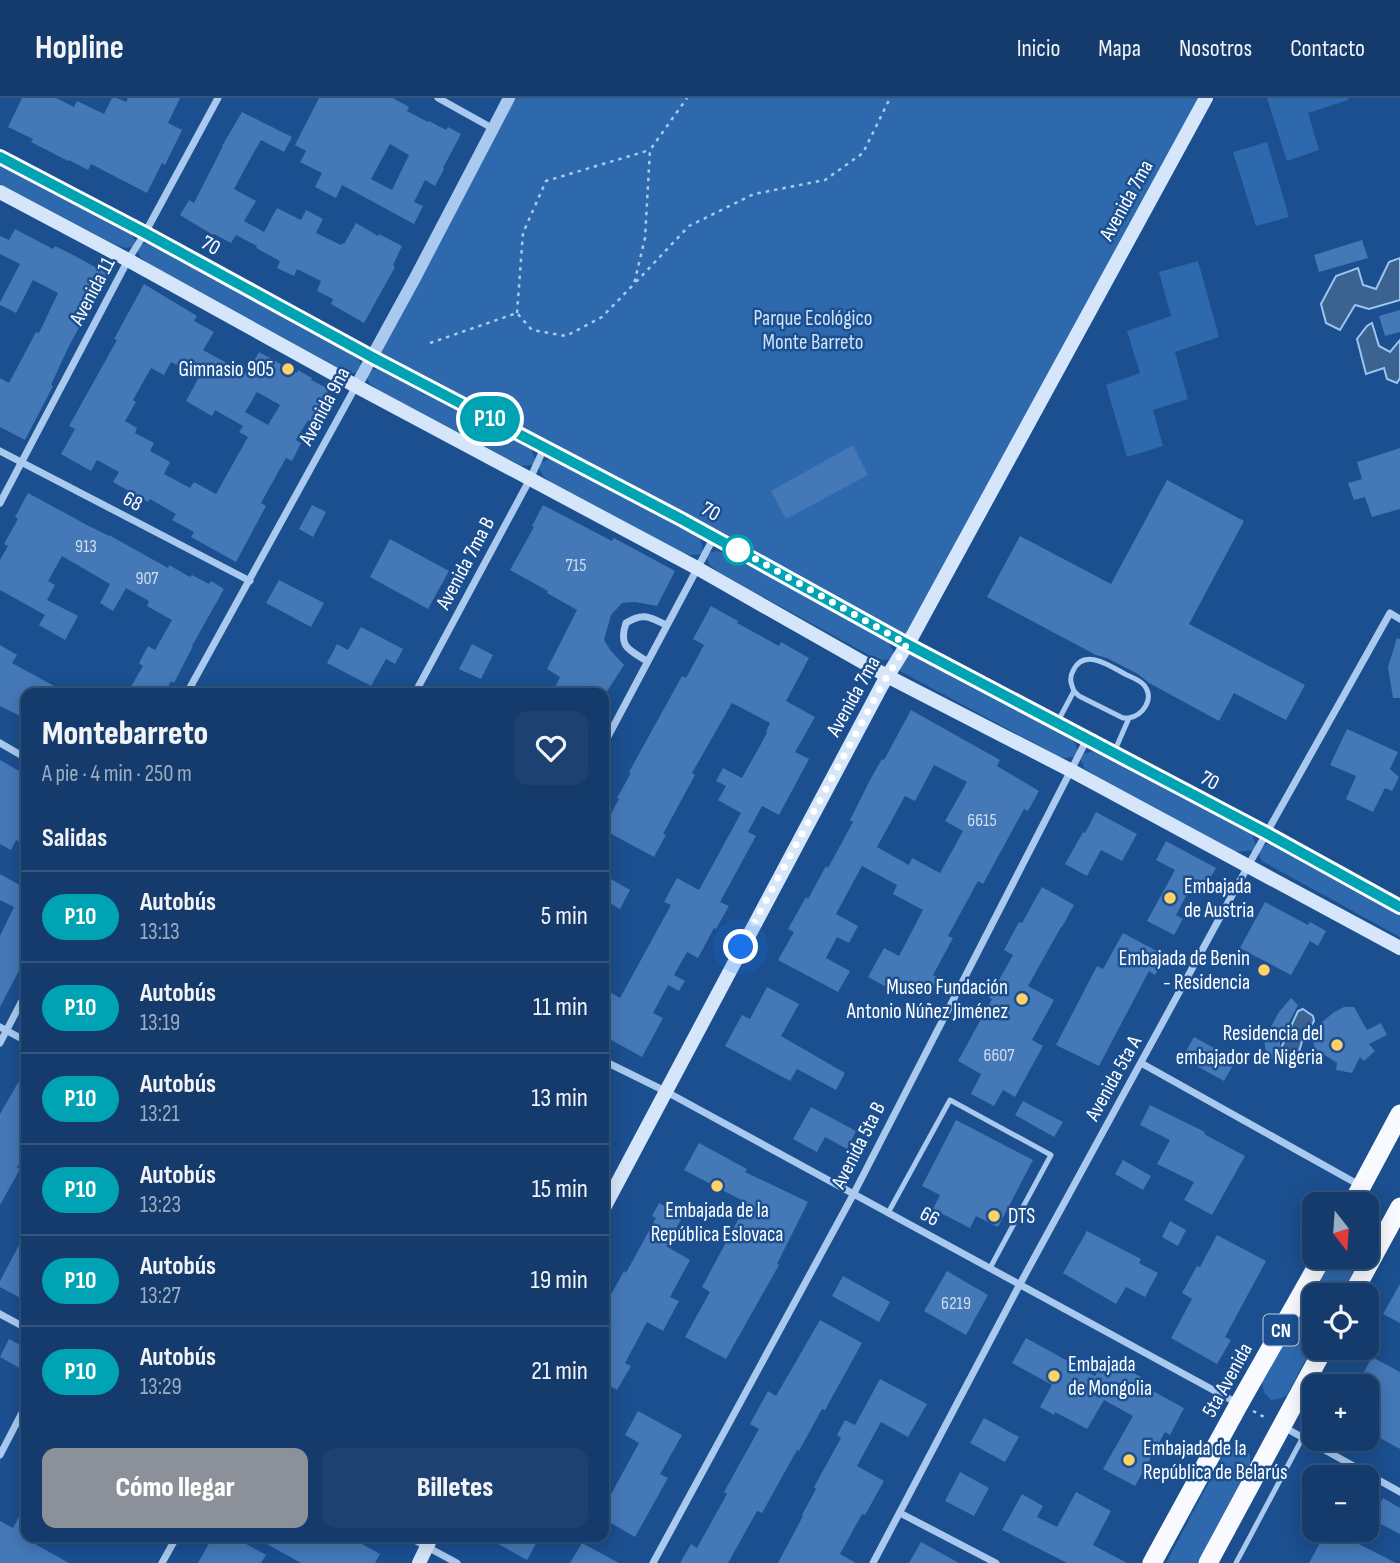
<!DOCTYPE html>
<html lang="es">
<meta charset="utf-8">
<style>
body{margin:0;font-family:"Sofia Sans Condensed",sans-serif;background:#1d4271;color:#f1f3f6;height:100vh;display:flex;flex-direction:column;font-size:26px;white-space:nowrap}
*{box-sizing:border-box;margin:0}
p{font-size:23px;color:#9dadc1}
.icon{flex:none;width:38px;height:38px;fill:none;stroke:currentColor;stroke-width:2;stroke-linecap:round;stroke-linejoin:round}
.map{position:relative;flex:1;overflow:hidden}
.details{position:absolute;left:21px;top:590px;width:588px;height:854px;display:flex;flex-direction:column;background:#143b6b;border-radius:14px;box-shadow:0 4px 18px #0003,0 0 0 2px #33557e}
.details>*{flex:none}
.badge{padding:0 14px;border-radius:23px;font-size:24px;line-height:46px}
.needle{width:46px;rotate:163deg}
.fabs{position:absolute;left:1302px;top:1094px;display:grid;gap:14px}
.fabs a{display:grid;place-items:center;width:77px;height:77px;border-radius:14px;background:#143b6b;box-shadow:0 4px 18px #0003,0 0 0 2px #33557e;font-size:35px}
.you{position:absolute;width:35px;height:35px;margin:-18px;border:5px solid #fff;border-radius:50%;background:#1a73e8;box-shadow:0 0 0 10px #1a73e833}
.map>.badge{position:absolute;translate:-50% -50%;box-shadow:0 0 0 4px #fff}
h2{padding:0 21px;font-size:26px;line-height:63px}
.round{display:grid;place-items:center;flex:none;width:74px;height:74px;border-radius:14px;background:#1d4271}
.overview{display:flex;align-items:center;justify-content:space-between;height:119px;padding:0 21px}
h1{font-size:33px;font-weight:800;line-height:52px}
.cta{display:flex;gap:14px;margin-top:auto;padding:14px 21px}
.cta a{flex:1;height:80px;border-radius:14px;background:#8c9099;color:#fff;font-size:28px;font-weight:800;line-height:80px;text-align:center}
.cta a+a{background:#1d4271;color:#f1f3f6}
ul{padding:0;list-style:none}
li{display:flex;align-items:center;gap:21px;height:91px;padding:0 21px;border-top:2px solid #33557e}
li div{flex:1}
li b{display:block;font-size:26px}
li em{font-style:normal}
li .badge{min-width:77px;font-weight:700;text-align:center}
header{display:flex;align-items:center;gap:42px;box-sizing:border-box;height:98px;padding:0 35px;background:#143b6b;border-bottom:2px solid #33557e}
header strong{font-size:33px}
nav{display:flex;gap:38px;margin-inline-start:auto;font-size:24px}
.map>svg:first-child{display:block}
</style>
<header>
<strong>Hopline</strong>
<nav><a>Inicio</a><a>Mapa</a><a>Nosotros</a><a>Contacto</a></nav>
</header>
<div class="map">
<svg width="1400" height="1465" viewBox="0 0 1400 1465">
<rect width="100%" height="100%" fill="#1b4f8f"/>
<path fill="#2e69ad" d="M509 0H1206L907 546 372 259Z
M1267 0H1348V2L1308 15 1319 52 1287 63Z
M1267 44 1289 119 1256 128 1233 54Z
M0 67 123 131 132 136 137 148 146 145 156 148 357 257 364 274 377 271 387 274 531 351 537 366 550 361 564 365 689 433 700 441 704 456 717 453 733 457 885 541 891 548 897 561 907 556 924 561 1068 637 1075 645 1079 657 1094 653 1106 658 1243 730 1252 736 1257 751 1267 746 1279 748 1400 816V839L1262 763 1257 752 1235 754 1095 677 1085 671 1079 658 1066 660 1060 659 900 573 897 561 878 562 720 475 710 467 704 456 690 457 680 454 554 387 543 378 537 366 522 368 380 293 370 286 364 275H348L149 166 140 159 136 148 125 150 116 147 0 86Z
M1198 163 1219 239 1175 254 1188 301 1153 312 1163 348 1127 359 1106 287 1140 275 1127 233 1171 218 1159 174Z
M1329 1159H1361L1341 1197H1314V1246L1287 1297 1279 1301 1271 1302 1264 1294 1262 1284Z
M1235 1350H1245L1250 1357V1367L1197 1465H1166L1225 1354Z"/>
<path fill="#3c6290" stroke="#9cc4f0" stroke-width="2" d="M1400 160V202L1369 211 1355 207 1340 232 1326 225 1321 206 1336 178 1358 170 1363 187 1376 191 1389 164Z
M1372 225 1379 248 1390 254 1400 242V280L1397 285 1387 281 1384 270 1366 276 1357 241 1367 228Z
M1303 911 1313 918 1314 923 1303 940 1298 957 1292 961 1281 950 1298 913Z"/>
<path fill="#4478b7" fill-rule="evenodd" d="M22 0H56L74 9 77 3 104 16 112 0H117L126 4 128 0H180L168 25 182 32 165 67 162 65 147 95 91 66 88 72 69 62 68 63 31 44 33 41 8 29Z
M319 0H393L409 9 407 13 428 24 429 23 446 32 448 29 461 36 443 70 444 71 435 88 425 82 414 104 423 108 414 126 342 87 336 100 315 89 322 75 300 64 306 53 295 47ZM390 46 409 57 392 92 371 81Z
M242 14 292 39 284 54 261 42 249 63 234 91 256 103 244 123 264 134 277 110 301 122 306 112 323 121 316 135 341 147 342 145 344 146 356 125 378 138 379 136 402 148 393 167 395 169 364 225 331 206 333 201 317 193 321 183 297 171 294 178 277 170 280 163 256 150 257 148 236 137 231 145 214 136 213 137 180 117 189 102 194 105 223 48H222Z
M15 131 53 151 55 148 75 158 108 176 82 227 81 226 68 250 51 287 53 288 25 342 0 329V280L9 285 36 234 39 235 58 195 33 182 16 215 0 207V204L20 166 0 156V138L9 142Z
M1362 142 1368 160 1319 174 1314 157Z
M144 186 197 218 194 223 214 234 203 252 247 276 259 254 297 275 298 272 312 280 311 282 329 291 311 324 308 322 296 342 301 345 292 363 286 360 261 405 266 408 236 464 191 439 194 434 172 422 176 416 150 401 148 404 113 384 119 374 97 362 91 373 61 356 75 331 69 328 117 242 114 241ZM171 264 199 279 186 303 212 318 215 312 243 328 239 334 248 339 216 396 194 384 190 390 164 376 170 364 150 353 154 345 135 335 137 330 125 323 136 304 133 302 151 270 164 277ZM257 294 280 307 268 327 245 314Z
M1400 212V234L1385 238 1379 218Z
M853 347 868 377 786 421 771 393Z
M1400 350V411L1372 419 1365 399 1354 402 1348 385 1362 381 1357 364Z
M1167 382 1244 423 1189 526 1305 587 1286 622 1234 595 1219 623 1149 585 1138 576 1107 560 1096 557 987 499 1020 438 1111 486Z
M28 395 87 427 109 438V437L168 470 169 467 190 479 192 477 209 486 211 483 224 491 192 548H193L174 585 171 583 165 595H127L143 568 139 565 148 548 155 552 172 522 147 508 149 503 126 490 113 513 100 505 110 486 62 458 48 483 55 487 47 502 78 518 65 542 39 527 45 517 0 492V462L8 448 4 446 18 421 15 419Z
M312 407 326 414 313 439 299 431Z
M543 407 612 443 614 440 675 473 657 508 635 504 622 505 611 517 604 542 611 553 624 567 606 595H552L560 579 547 571 577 512 547 495 548 493 510 472 534 429 532 428Z
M390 441 449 473 428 511 370 479Z
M279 482 324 505 311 529 266 505Z
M711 508 738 523 737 525 779 548 781 544 809 560 786 603 815 619 795 654 809 661 779 717 762 708 748 734 756 738 720 804 729 808 716 831 714 830 698 860 687 854 674 877 685 883 679 893 668 887 653 915 663 920 642 959 604 938V891L620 900 671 807 664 804 677 780 699 792 741 715 718 702 726 688 716 683 723 670 742 680 767 635 766 634 770 625 732 605 692 675 695 677 663 736 666 737 654 759 604 732V729L619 701 617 700 631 675 629 674 682 578 686 580 704 547 693 541Z
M361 529 403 551 395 566 386 561 371 588 327 565 337 546 348 552Z
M1397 540 1400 541V600H1393L1388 569Z
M472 546 493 557 481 581 459 571Z
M0 547 17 557 12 565 67 595H26V621L0 608Z
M911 612 1000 662 997 668 1039 693 1028 713 1024 711 983 786 978 783 948 838 953 840 933 877 939 880 928 899 906 887 901 897 868 879 884 850 899 858 923 812 893 796 897 787 862 768 836 816 858 828 849 845 837 839 826 860 850 873 838 894 778 862 794 834 788 831 806 799 808 801 826 768 828 770 853 724 850 722 871 680 882 661 884 662ZM934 667 967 684 945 723 963 733 940 775 912 760 909 767 877 749 905 698 915 703Z
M1347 631 1398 654 1390 671 1399 679 1392 693 1385 690 1373 714 1346 701 1356 678 1330 667Z
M0 662 26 677V748L16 742 11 752 0 746Z
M1096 714 1137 736 1122 763 1101 752 1087 778 1065 766 1083 734 1085 735Z
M1166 743 1216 770 1206 787 1195 781 1176 817 1183 821 1174 837 1147 823 1175 772 1156 762Z
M0 776 25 790 26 788V859L0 909V838L14 809 0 802Z
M604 777 630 792 620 811 604 802Z
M1042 789 1074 807 1062 829H1061L1028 888 1054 902 1032 942 1043 948 1015 999 1003 992 994 1008 971 996 981 976 958 963 992 901 989 900 1013 857 1004 852 1019 824 1022 825Z
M1265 804 1308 827 1310 824 1326 833 1318 848 1310 843 1291 877 1240 850Z
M1123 835 1166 858 1155 877 1149 873 1099 968 1056 947 1097 868 1103 871Z
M767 889 799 906 781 938 845 975 836 992 797 971 790 983 725 948 742 917 750 921Z
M1291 900 1298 907 1280 942V957L1267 963 1264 941 1279 914Z
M1344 909H1354L1367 932 1381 925 1387 937 1369 946 1375 953 1364 963 1360 959 1352 975 1336 972 1337 965 1314 950 1313 941 1320 926 1334 914Z
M1194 939 1236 962 1224 983 1182 960Z
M26 971V1053L17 1070 20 1071 0 1107V1016Z
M1023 1003 1063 1024 1054 1039 1015 1017Z
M1150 1007 1205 1034 1204 1036 1245 1058 1212 1117 1184 1102 1194 1084 1157 1066 1170 1042 1140 1027Z
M811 1009 856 1033 847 1051 825 1039 817 1054 793 1041Z
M956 1022 1033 1062 998 1129 976 1118 970 1130 933 1111 940 1097 922 1088Z
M699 1045 747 1071 745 1074 808 1104 777 1166 779 1167 726 1261 685 1239 710 1194 702 1189 747 1105 684 1072Z
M1123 1062 1151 1078 1143 1092 1115 1076Z
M659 1105 683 1118 666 1148 690 1162 670 1199 679 1203 663 1233 647 1224 625 1265 631 1268 617 1292 604 1285V1209L624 1173 626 1175 656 1120 652 1118Z
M1170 1123 1186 1132 1178 1148 1162 1139Z
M1087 1133 1141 1161 1139 1165 1158 1175 1145 1199 1126 1189 1116 1206 1063 1175Z
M26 1134V1203L0 1189V1183Z
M1217 1137 1266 1163 1225 1239 1231 1242 1217 1266 1171 1240 1192 1201 1182 1195 1197 1168 1200 1169Z
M947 1173 988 1197 966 1237 924 1213Z
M843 1178 890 1204 879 1224 832 1198Z
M1400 1186V1225L1383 1216Z
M820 1222 862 1245 825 1312 822 1311 799 1353 797 1352 762 1415 757 1413 728 1465H680L691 1446 697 1450 727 1396 724 1394 759 1331 750 1326 768 1293 776 1298Z
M1026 1240 1095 1278 1105 1260 1141 1279 1138 1285 1184 1310 1170 1337 1165 1334 1135 1388 1103 1371 1133 1318 1104 1302 1087 1331 1055 1314 1054 1317 1040 1309 1052 1287 1012 1265Z
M9 1241 26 1250V1266L23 1272 0 1259Z
M1372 1259 1400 1274V1351L1367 1333V1318L1378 1298 1367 1292V1288L1357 1287Z
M880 1281 927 1306 908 1339 881 1324 857 1368 884 1383 865 1417 862 1416 840 1456 856 1465H778L803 1418 802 1417 816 1391 814 1389 841 1340 837 1337 845 1322 855 1327Z
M638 1313 682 1337 660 1376 668 1380 635 1439 604 1421V1409L639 1345 625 1337Z
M984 1320 1019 1339 1005 1364 970 1345Z
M960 1374 989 1390 974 1418 945 1403Z
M1076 1394 1111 1413 1093 1447 1127 1465H1067L1002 1432 1022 1396 1043 1408 1037 1419 1057 1429Z
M1383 1400 1400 1410V1436L1371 1421Z
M26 1405V1436L24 1440 69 1465H0V1423L13 1430Z
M1327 1432H1331L1396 1465H1309Z
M213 1438H232L266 1457 261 1465H198Z
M252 1438H348L380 1456 375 1465H301Z
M484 1438H540L527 1462Z
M921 1444 959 1465H909Z
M582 1445 619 1465H570Z"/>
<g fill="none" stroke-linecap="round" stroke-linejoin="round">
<path stroke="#a9c9ee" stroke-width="2.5" stroke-dasharray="3.5 5" stroke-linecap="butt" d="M636 184 689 128 754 96 825 82 863 55 890 0
M517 215 523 135 546 83 650 52
M430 245 517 215 532 232 566 238 602 219 634 186 645 140 650 52 687 0
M1253 1313 1266 1320"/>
<path stroke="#a9c9ee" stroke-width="5" d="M1074 593 1079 598 1123 620H1129
M1058 623 1074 593C1071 586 1069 580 1073 573 1084 549 1110 568 1125 576 1131 579 1140 582 1144 587 1155 601 1143 617 1129 620L1115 652
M888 1115 950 1002 1051 1057 990 1170
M1236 1465 1303 1339"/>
<path stroke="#a9c9ee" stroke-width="7" d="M438 0 492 30
M0 353 250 483
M0 405 128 162 145 135 218 0
M647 563C629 552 618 549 626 525 643 514 650 519 666 527
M187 595 356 288
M415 595 530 381 544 350
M0 645 26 660
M604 646 714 439
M0 929 26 943
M0 945 26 895
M604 963 665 993 1237 1305
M1141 965 1361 1088
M0 1216 26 1230
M1282 1328 1400 1394
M0 1357 26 1307
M900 1415 996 1465
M407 1438 457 1465
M162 1465 177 1438
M653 1465 853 1097 1087 641
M873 1465 1020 1186 1248 768 1390 515 1400 521"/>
<path stroke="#a9c9ee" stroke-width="12" d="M356 288 415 180 509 0"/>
<path stroke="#d6e6fa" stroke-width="14" d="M0 59 145 135 372 259 683 422 907 546 1266 735 1400 809
M0 94 128 162 356 288 697 470 887 578 1072 673 1400 850
M604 1110 882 587 913 537 944 480 1206 0
M419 1465 432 1438"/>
<path stroke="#f8faff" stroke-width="19" d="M1352 1106 1400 1016
M1352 1197 1400 1109
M1152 1465 1239 1306 1323 1158
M1208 1465 1324 1250"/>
</g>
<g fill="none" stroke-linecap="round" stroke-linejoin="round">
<defs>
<path id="line" d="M0 59 145 135 372 259 683 422 907 546 1266 735 1400 809"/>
</defs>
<use href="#line" stroke="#fff" stroke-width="16"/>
<use href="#line" stroke="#00a3b4" stroke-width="10"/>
<path stroke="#fff" stroke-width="7" stroke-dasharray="0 12.6" d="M738 452 736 450 907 546 882 587 741 849"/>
</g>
<g fill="#ffd166" stroke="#1b4f8f" stroke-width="2.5">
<circle cx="288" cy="271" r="7"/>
<circle cx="1170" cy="800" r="7"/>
<circle cx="1264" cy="872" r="7"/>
<circle cx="1022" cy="901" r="7"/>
<circle cx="1337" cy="947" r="7"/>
<circle cx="717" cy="1088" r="7"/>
<circle cx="994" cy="1118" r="7"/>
<circle cx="1054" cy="1278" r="7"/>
<circle cx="1129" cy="1362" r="7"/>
</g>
<circle fill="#fff" stroke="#00a3b4" stroke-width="3.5" cx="738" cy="452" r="14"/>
<g text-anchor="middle" stroke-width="5" stroke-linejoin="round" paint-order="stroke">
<g font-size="18" fill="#d0dded">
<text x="86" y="454">913</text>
<text x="576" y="473">715</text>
<text x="147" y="486">907</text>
<text x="982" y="728">6615</text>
<text x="999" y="963">6607</text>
<text x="956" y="1211">6219</text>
</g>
<rect fill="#1b4f8f" stroke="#bbcadd" stroke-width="2" x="1263.5" y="1216.5" width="35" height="31" rx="5"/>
<g font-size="19" font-weight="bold" fill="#fff">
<text x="1281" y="1239">CN</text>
</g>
<g font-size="21" fill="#fff" stroke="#1b4f8f">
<text transform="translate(1126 102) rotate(-61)" y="7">Avenida 7ma</text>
<text transform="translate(211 147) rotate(29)" y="7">70</text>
<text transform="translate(92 193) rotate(-62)" y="7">Avenida 11</text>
<text transform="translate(324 308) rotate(-62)" y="7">Avenida 9na</text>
<text transform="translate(133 403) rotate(28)" y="7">68</text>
<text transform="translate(711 413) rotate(29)" y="7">70</text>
<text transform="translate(465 465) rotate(-62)" y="7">Avenida 7ma B</text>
<text transform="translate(853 598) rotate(-61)" y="7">Avenida 7ma</text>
<text transform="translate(1210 682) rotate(28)" y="7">70</text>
<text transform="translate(1113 980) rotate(-61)" y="7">Avenida 5ta A</text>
<text transform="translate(858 1047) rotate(-63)" y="7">Avenida 5ta B</text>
<text transform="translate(930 1118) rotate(28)" y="7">66</text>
<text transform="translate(1227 1282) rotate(-61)" y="7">5ta Avenida</text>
</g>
<g font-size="21" fill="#cfe3fa" stroke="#1b4f8f">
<text x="813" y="227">Parque Ecológico<tspan x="813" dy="24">Monte Barreto</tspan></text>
</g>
<g font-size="21" fill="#fff" stroke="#1b4f8f" text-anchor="end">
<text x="274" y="278">Gimnasio 905</text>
<text x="1184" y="795" text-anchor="start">Embajada<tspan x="1184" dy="24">de Austria</tspan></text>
<text x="1250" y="867">Embajada de Benin<tspan x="1250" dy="24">- Residencia</tspan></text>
<text x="1008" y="896">Museo Fundación<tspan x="1008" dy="24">Antonio Núñez Jiménez</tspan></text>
<text x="1323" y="942">Residencia del<tspan x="1323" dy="24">embajador de Nigeria</tspan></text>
<text x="717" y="1119" text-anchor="middle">Embajada de la<tspan x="717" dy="24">República Eslovaca</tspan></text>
<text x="1008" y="1125" text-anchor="start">DTS</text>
<text x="1068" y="1273" text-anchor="start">Embajada<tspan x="1068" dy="24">de Mongolia</tspan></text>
<text x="1143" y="1357" text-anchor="start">Embajada de la<tspan x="1143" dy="24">República de Belarús</tspan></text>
</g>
</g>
</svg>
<div class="fabs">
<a><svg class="needle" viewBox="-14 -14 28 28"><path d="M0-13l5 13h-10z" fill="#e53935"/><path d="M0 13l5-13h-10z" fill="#9dadc1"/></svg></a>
<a><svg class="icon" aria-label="locate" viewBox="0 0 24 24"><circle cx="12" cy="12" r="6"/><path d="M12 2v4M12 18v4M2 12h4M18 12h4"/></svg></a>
<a>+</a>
<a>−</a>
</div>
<div class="you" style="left:741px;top:849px"></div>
<b class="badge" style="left:490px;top:321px;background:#00a3b4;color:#fff">P10</b>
<section class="details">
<div class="overview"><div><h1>Montebarreto</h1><p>A pie · 4 min · 250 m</p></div><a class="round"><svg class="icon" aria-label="heart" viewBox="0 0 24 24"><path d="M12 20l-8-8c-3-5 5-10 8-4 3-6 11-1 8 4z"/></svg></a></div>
<h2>Salidas</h2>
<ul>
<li><span class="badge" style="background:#00a3b4;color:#fff">P10</span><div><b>Autobús</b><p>13:13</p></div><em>5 min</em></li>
<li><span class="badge" style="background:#00a3b4;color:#fff">P10</span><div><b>Autobús</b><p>13:19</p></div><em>11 min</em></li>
<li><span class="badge" style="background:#00a3b4;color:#fff">P10</span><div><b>Autobús</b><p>13:21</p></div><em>13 min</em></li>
<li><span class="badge" style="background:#00a3b4;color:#fff">P10</span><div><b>Autobús</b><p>13:23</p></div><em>15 min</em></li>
<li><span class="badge" style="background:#00a3b4;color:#fff">P10</span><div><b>Autobús</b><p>13:27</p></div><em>19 min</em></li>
<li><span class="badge" style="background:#00a3b4;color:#fff">P10</span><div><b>Autobús</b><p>13:29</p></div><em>21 min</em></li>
</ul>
<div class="cta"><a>Cómo llegar</a><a>Billetes</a></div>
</section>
</div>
